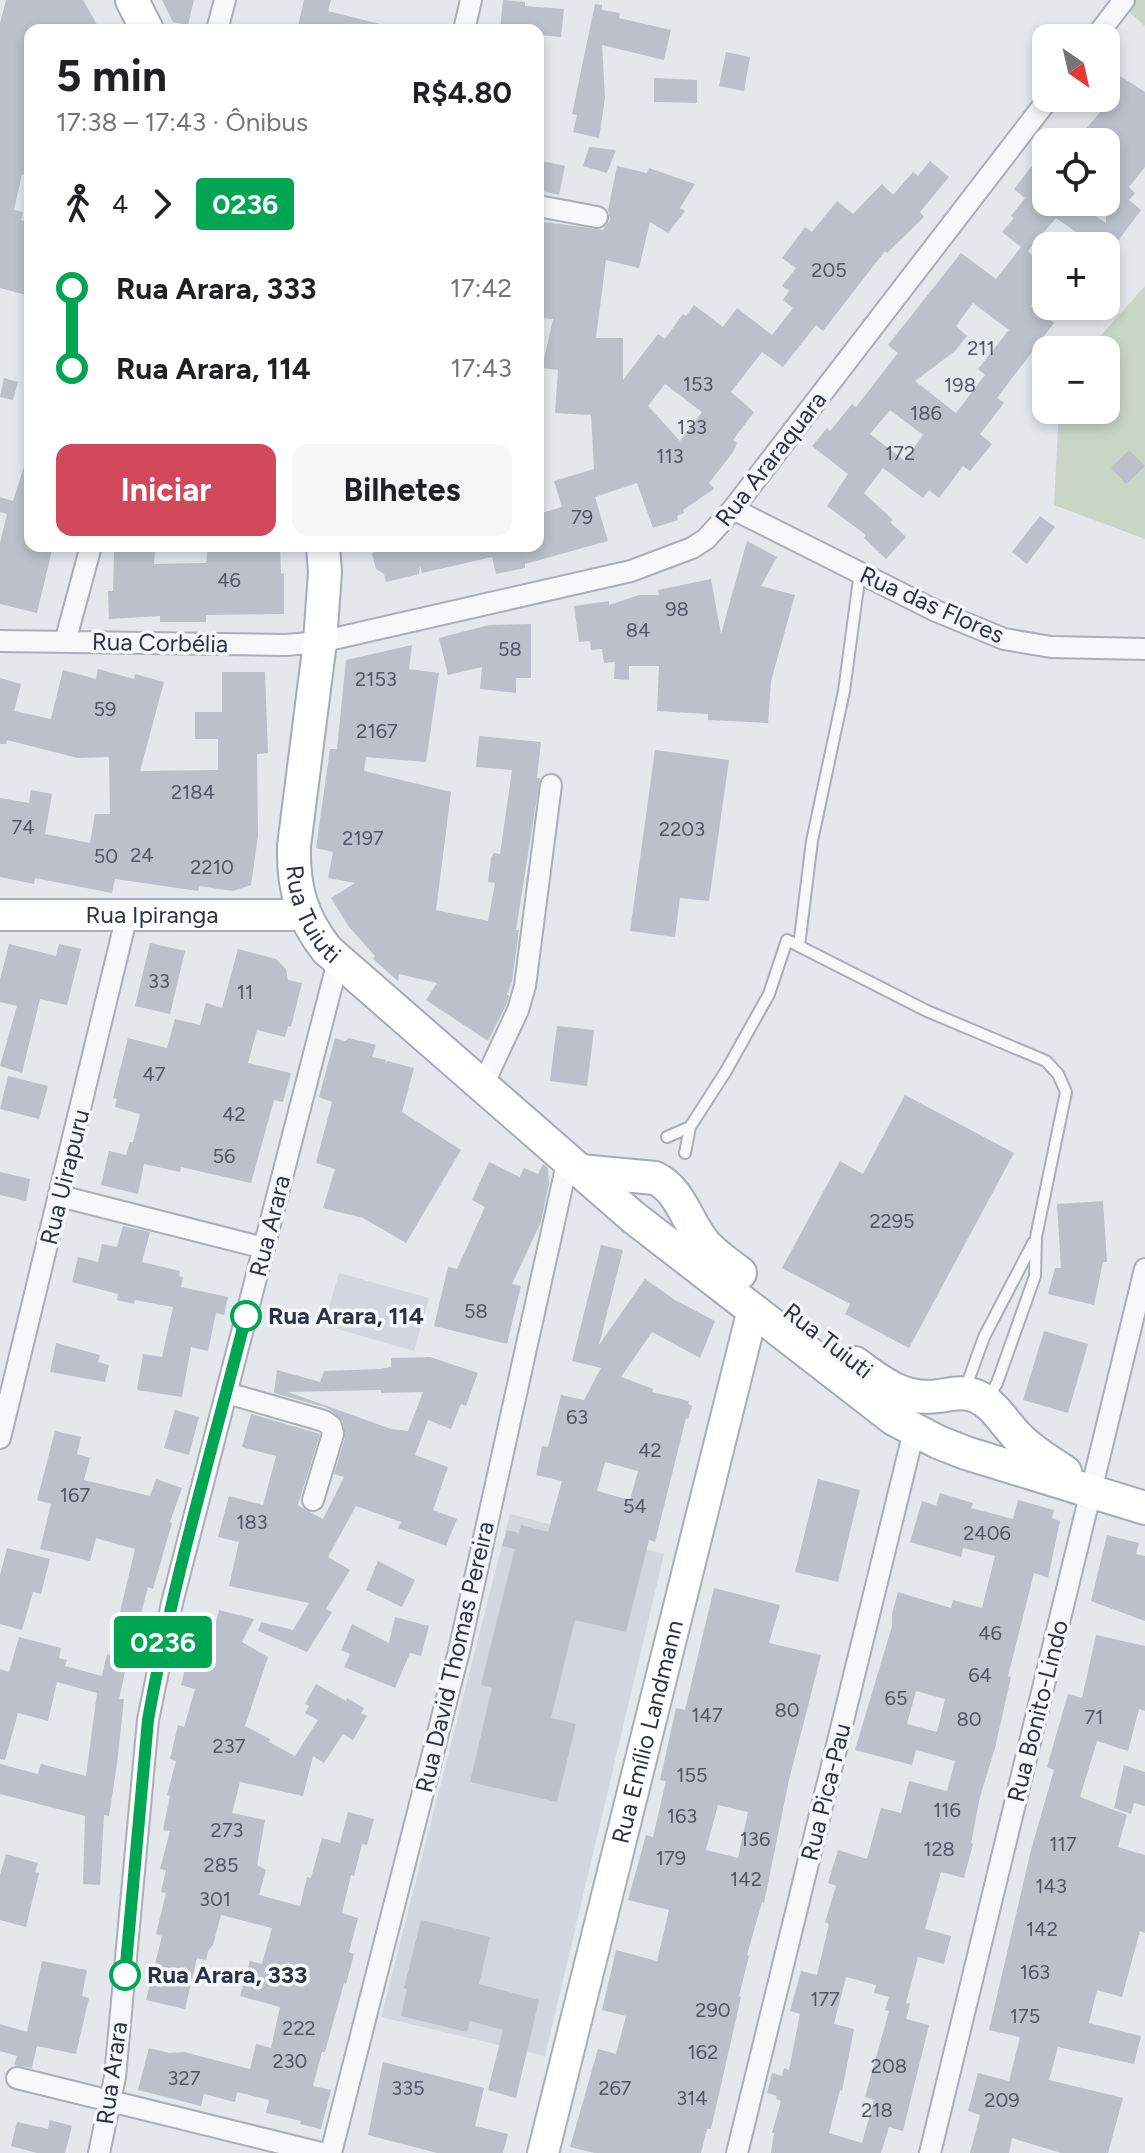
<!DOCTYPE html>
<html lang="pt">
<meta charset="utf-8">
<style>
body{margin:0;font-family:Figtree,sans-serif;background:#f6f6f6;color:#202124;height:100vh;display:flex;flex-direction:column;font-size:30px;white-space:nowrap}
*{box-sizing:border-box;margin:0}
p{font-size:26px;color:#757577}
.icon{flex:none;width:44px;height:44px;fill:none;stroke:currentColor;stroke-width:2;stroke-linecap:round;stroke-linejoin:round}
.map{position:relative;flex:1;overflow:hidden}
.sheet{position:absolute;left:24px;top:24px;width:520px;height:528px;display:flex;flex-direction:column;background:#fff;border-radius:16px;box-shadow:0 4px 12px #0003}
.sheet>*{flex:none}
.badge{padding:0 16px;border-radius:6px;font-size:28px;line-height:52px}
.needle{width:52px;rotate:146deg}
.tools{position:absolute;left:1032px;top:24px;display:grid;gap:16px}
.tools a{display:grid;place-items:center;width:88px;height:88px;border-radius:16px;background:#fff;box-shadow:0 4px 12px #0003;font-size:40px}
.map>.badge{position:absolute;translate:-50% -50%;box-shadow:0 0 0 4px #fff}
.legs{display:flex;align-items:center;gap:12px;height:88px;padding:0 32px;font-size:26px}
.legs p{margin-inline-start:auto}
.overview{display:flex;align-items:center;justify-content:space-between;height:136px;padding:0 32px}
h1{font-size:44px;font-weight:700;line-height:60px}
.button{display:flex;gap:16px;margin-top:auto;padding:16px 32px}
.button a{flex:1;height:92px;border-radius:16px;background:#d1495b;color:#fff;font-size:32px;font-weight:700;line-height:92px;text-align:center}
.button a+a{background:#f6f6f6;color:#202124}
ul{padding:0 32px;list-style:none}
li{display:flex;align-items:center;gap:28px;height:80px;font-size:30px}
li i{display:grid;place-items:center;width:12px;height:100%;margin:0 10px;background:currentColor}
li i::after{content:'';width:20px;height:20px;margin:-10px;border:6px solid;border-radius:50%;background:#fff}
li p{margin-inline-start:auto}
li:first-child i{background:linear-gradient(#0000 50%,currentColor 0)}
li:last-child i{background:linear-gradient(currentColor 50%,#0000 0)}
.map>svg:first-child{display:block}
</style>
<div class="map">
<svg width="1145" height="2153" viewBox="0 0 1145 2153">
<rect width="100%" height="100%" fill="#e4e7ec"/>
<path fill="#d2d6de" d="M339 1273 429 1298 414 1351 324 1325Z
M510 1514 664 1554 545 2056 381 2017Z"/>
<path fill="#c9d6c5" d="M1115 0H1145V26Z
M1145 286V539L1054 505 1059 410H1106V350H1088Z"/>
<path fill="#bbc0ca" fill-rule="evenodd" d="M6 0H83L100 30H30V177L22 174 14 210 23 212 21 220 30 222V296L0 288V23Z
M162 0H194L188 25 173 22Z
M304 0H331L328 11 380 24V30H297Z
M503 0 525 2V6L564 9 561 37 538 35V30H500Z
M595 4 602 5V10L620 13 619 18 671 30 664 60 602 45 605 98 599 138 573 132 577 115 572 114Z
M726 52 750 57 744 91 719 86Z
M1106 67 1145 92V167L1129 187 1135 193 1129 200 1141 210 1106 257V246H1100L1085 235 1083 237 1056 218 1028 251 1046 269 1037 282 1044 288 1031 306 1054 323 997 398 1004 403 980 434 992 444 970 471 963 466 939 498 929 490 923 498 883 468 864 493 893 520 890 522 906 537 886 559 864 538 866 535 827 506 848 474 812 446 827 428 830 431 852 404 856 407 898 353 888 345 961 253 996 279 1021 247 1002 232 1014 218 1011 216 1025 198 1014 189 1046 148V202H1075L1106 223V142H1075L1106 105ZM973 303 1009 330 978 369 985 375 956 413 915 381 955 351 967 336 956 326ZM890 410 923 435 905 461 870 434Z
M654 78 697 80V103L654 102Z
M589 147 616 150 607 173 583 166Z
M538 160 565 166 559 195 538 190Z
M930 161 949 177 920 212 924 217 887 253 885 251 823 331 816 325 783 367 762 352 731 392 754 412 733 440 737 443 733 452 709 483 714 489 683 510 684 513 677 516 678 520 653 528 637 483 595 497 608 541 525 564V568L496 574 492 557 422 573 420 565 419 574 386 582 384 574 376 569 372 554 378 546H538V514L562 507 554 481 594 469 591 415 555 413 558 370 542 368 553 319 538 318V221L603 230 610 220 608 210 617 166 647 173 649 168 695 184 680 208 685 211 668 233 650 222 639 268 606 260 596 338H623V380L658 334 665 339 683 314 686 316 694 305 723 327 737 308 772 335 793 308 783 300 789 291 782 286 796 268 782 258 805 227 812 232 837 201 853 214 882 184 893 195 913 172 918 176ZM665 384 702 412 680 441 648 406Z
M4 378 18 382 13 400 0 397Z
M1129 450 1145 466 1126 484 1111 468Z
M27 457 30 458V546H53L37 613 0 604V543L7 514 0 512V497L13 501Z
M1040 516 1055 527 1027 564 1012 552Z
M747 541 777 557 761 586 795 595 771 681 768 723 708 720V714L657 711 659 666H629V680L614 679 615 662 604 663 602 649 591 650 590 641 579 642 574 606 609 601V605L639 595H659L658 590 711 579 721 634Z
M208 546H280L281 574 284 573V614L206 615V622H160V616L109 619 108 591H113L114 551 155 550 154 564 206 563Z
M531 624V678H516V693L480 689 482 667 448 675 439 638 489 625Z
M412 645 409 669 439 673 426 762 366 757 364 771 451 792 436 910 488 921 495 883 488 882 491 858 494 853 500 854 512 770 476 767 479 736 541 742 537 778H540L516 930H519L512 982 507 994 509 996 506 1005 488 1041 426 1000 437 983 399 974 398 981 373 959 375 956 349 927 331 898 355 883 328 878 333 852 316 848 330 749H337L346 660Z
M98 669 134 679 135 674 164 682 140 771 218 770V739H195V712H222V672H265L268 753 257 754 258 836 251 885 233 891 199 886 198 891 115 879 112 893 35 878 34 884 0 877V798L29 803 31 790 52 794 45 834 90 843 95 814H110L109 757 78 758 7 740 6 744H0V678L21 684 14 711 51 719 63 670 96 679Z
M655 750 729 760 709 901 680 898 675 937 630 931Z
M150 943 185 951 170 1014 135 1006Z
M9 944 56 956 59 944 81 949 67 1005 40 999 22 1073 0 1066 17 1006 0 1002V980Z
M238 949 276 959 286 969 288 980 302 983 291 1027 288 1026 285 1037 257 1030 248 1063 291 1073 283 1102 274 1100 251 1183 181 1167 180 1172 144 1164 138 1194 101 1185 109 1151 126 1155 130 1142H133L140 1114 115 1107 117 1099 113 1098 128 1038 167 1048 175 1019 200 1025 206 1003 222 1008Z
M557 1026 594 1030 587 1086 550 1081Z
M335 1038 345 1041 349 1038 376 1045 372 1057 386 1060 385 1064 387 1061 414 1068 402 1112 461 1150 406 1243 363 1218 323 1208 335 1169 316 1163 332 1102 319 1097Z
M8 1076 48 1086 39 1119 0 1109Z
M905 1095 1014 1153 909 1348 845 1314 850 1304 782 1268 840 1161 863 1174Z
M489 1162 520 1177 524 1168 538 1174 543 1164 548 1168 549 1183 541 1222 512 1284 521 1286 507 1344 434 1326 448 1267 457 1269 485 1207 472 1200Z
M0 1172 30 1179 26 1201 0 1195Z
M1103 1201 1107 1262H1103L1094 1305 1048 1294 1055 1268H1061L1057 1204Z
M123 1226 150 1232 142 1262 180 1271 179 1276 183 1277 181 1287 228 1297 224 1315 216 1313 208 1351 191 1347 182 1397 137 1390 143 1354 162 1357 173 1307 135 1300 134 1304 117 1300 118 1294 72 1282 78 1257 98 1262 102 1244 117 1247Z
M601 1245 623 1250 599 1345 645 1279 675 1300 715 1321 700 1358 652 1332 621 1377 653 1389 652 1392 689 1401 688 1404 692 1406 688 1419 686 1418 655 1542 649 1540 626 1632 575 1620 551 1718 576 1724 557 1802 470 1782 492 1688 481 1685 515 1549 502 1546 507 1530 519 1533 521 1525 548 1532 562 1481 536 1475 542 1446 548 1447 561 1395 584 1400 601 1368 572 1361ZM605 1462 638 1471 630 1500 597 1491Z
M1044 1331 1088 1344 1068 1413 1023 1400Z
M56 1343 100 1355 98 1362 109 1365 105 1382 50 1372Z
M430 1357 478 1373 466 1406 461 1404 451 1429 428 1420 415 1455 448 1467 433 1510 457 1519 446 1546 398 1528 401 1522 356 1506 328 1557 350 1570 326 1609 332 1612 307 1652 258 1631 261 1622 293 1630 309 1603 229 1586 239 1542 218 1537 229 1496 263 1505 276 1456 242 1447 251 1414 320 1434 298 1505 304 1509 323 1519 344 1477 334 1474 345 1438 343 1422 328 1408 274 1393 277 1370 320 1382 324 1371 380 1369 391 1367V1358ZM381 1390V1393L423 1392 408 1431 391 1429 288 1392Z
M175 1410 199 1417 189 1455 164 1448Z
M55 1431 81 1437 77 1454 90 1458 84 1480 150 1496 156 1479 182 1488 170 1522 172 1523 153 1589 148 1587 140 1617 120 1612 135 1549 96 1538 90 1561 40 1549 51 1504 37 1500Z
M818 1479 860 1490 838 1582 795 1572Z
M940 1493 973 1503 971 1508 1013 1519 1018 1500 1054 1510 1052 1518 1060 1521 1048 1578 1034 1573 1008 1676 1011 1677 995 1748 980 1797 971 1843 973 1844 964 1878 941 1872 925 1929 951 1936 944 1964 918 1957 906 2003 910 2004 906 2019 929 2025 903 2131 889 2127 881 2153H771L774 2133H772L781 2101 776 2099 777 2096 767 2093 772 2073 782 2076 784 2068 789 2070 800 2014 790 2011 801 1971 817 1975 829 1924 825 1922 836 1886 828 1883 838 1850 867 1859 881 1808 901 1813 909 1781 947 1791 955 1761 916 1750 912 1765 855 1750 892 1626V1614L898 1592 951 1608 953 1600 982 1608 995 1556 963 1548 961 1557 910 1542 922 1501 936 1506ZM916 1691 945 1699 937 1732 907 1724ZM846 1977 876 1985 874 1993 889 1997 885 2010 889 2011 865 2097 874 2100 862 2143 829 2133 840 2090 842 2091 854 2029 834 2024Z
M1107 1535 1139 1543 1136 1554 1145 1556V1621L1091 1601Z
M7 1548 50 1559 41 1594 33 1592 22 1630 0 1624V1575Z
M378 1561 415 1580 402 1607 366 1590Z
M714 1588 780 1605 769 1643 821 1655 789 1780 764 1903 762 1902 747 1955 749 1956 739 1996 741 1997 711 2129H707L701 2153H595L570 2147 598 2049 616 2054 626 2016 602 2010 616 1950 657 1961 669 1910 628 1900 646 1835 653 1837 666 1781 660 1780 676 1708 685 1710ZM718 1805 748 1812 738 1858 706 1850Z
M219 1610 254 1619 242 1642 268 1657 245 1726 270 1739 269 1742 295 1756 318 1720 305 1713 309 1706 305 1704 316 1684 346 1701 347 1698 364 1708 361 1713 367 1716 353 1740 343 1734 324 1763 313 1756 303 1796 240 1782 232 1813 265 1820 257 1865 266 1870 259 1895 300 1906 307 1877 311 1878 322 1838 340 1843 348 1812 374 1819 367 1845 362 1844 354 1876 351 1875 342 1913 358 1918 349 1952 354 1954 346 1984 344 1983 325 2052H322L313 2086 331 2090 321 2129 300 2124 301 2121 266 2113 269 2100 237 2092 235 2102 204 2094 201 2106 138 2090 149 2048 169 2053 184 2052 250 2069 256 2044 271 2048 280 2007 240 1996 250 1961 262 1964 272 1928 221 1915 213 1945 208 1951 206 1960 197 1958 185 2009 146 2000 162 1936 156 1934 166 1893 161 1892 166 1870 160 1869 170 1831 163 1830 170 1796 167 1795 176 1761 170 1759 178 1725 184 1727 195 1689 181 1685 198 1619 216 1622Z
M395 1617 429 1626 421 1656 410 1653 395 1688 344 1667 350 1654 341 1650 352 1624 389 1643Z
M1096 1635 1145 1646V1711L1139 1709 1128 1751 1097 1741 1080 1797 1127 1815 1118 1847 1145 1855V1933L1140 1931 1122 1997 1097 1990 1089 2023 1141 2036 1134 2064 1058 2047 1049 2080 1123 2098 1108 2153H1061L1012 2138 1009 2153H970L980 2115 968 2111 978 2073 1009 2081 1020 2037 989 2030 1031 1850 1054 1770 1047 1767 1068 1694 1082 1698Z
M19 1637 61 1648 59 1658 67 1660 65 1666 102 1676 107 1654 128 1658 119 1699H124L117 1764 109 1816 104 1815 100 1885 83 1884 85 1816 0 1794V1764L38 1774 41 1764 86 1776 97 1693 57 1682 48 1721 18 1713 5 1760 0 1759V1669L9 1672Z
M1124 1765 1145 1772V1806L1134 1803 1131 1814 1114 1808Z
M6 1854 38 1863 35 1872 39 1873 26 1927 0 1920V1875Z
M421 1920 490 1937 479 1984 539 2000 516 2098 488 2090 503 2030 470 2021 467 2032 401 2016 407 1989 404 1988Z
M42 1961 87 1970 82 1996 89 1998 76 2054 37 2046 32 2068 14 2065 17 2056 0 2051V2024L27 2032Z
M383 2062 484 2088 475 2126 508 2134 503 2153H437L368 2135Z
M50 2120 72 2126 65 2153H37L11 2146 17 2122 48 2129Z"/>
<g fill="none" stroke-linecap="round" stroke-linejoin="round">
<defs>
<path id="lane" d="M799 946 812 841 844 691 860 572
M667 1137 690 1127 726 1071 769 994 787 940 927 1011 1046 1061 1058 1074 1066 1092 1036 1237 1035 1276 997 1383 988 1398
M685 1153 690 1127
M966 1387 984 1337 1033 1243"/>
<path id="street" d="M217 30 225 0
M464 30 471 0
M1095 38 1124 0
M538 206 597 217
M733 509 936 611 1004 639 1051 647 1145 649
M0 641 286 645 320 642 631 571 692 548 706 539 733 509 1049 98
M65 642 91 546
M483 1085 518 1010 525 986 551 785
M60 1196 264 1248
M227 1393 324 1421 331 1426 333 1434 313 1500
M0 1438 127 915
M17 2078 321 2153
M99 2153 115 2077 148 1720 172 1603 338 961
M331 2153 459 1651 568 1159
M737 2153 914 1431
M930 2153 1145 1269"/>
<g id="secondary">
<path id="s1" d="M0 915H303"/>
<path id="s2" d="M543 2153 753 1309"/>
</g>
<g id="primary">
<path d="M132 0 147 30"/>
<path id="s3" d="M323 546 325 572 320 642 294 846C293 887 301 917 327 950L633 1217 894 1419 938 1442 966 1453 1145 1508"/>
<path d="M580 1171 655 1178C681 1190 687 1223 705 1244 715 1255 728 1264 740 1273"/>
<path d="M855 1363C882 1383 904 1401 939 1396 952 1394 963 1391 976 1396 995 1404 1005 1425 1020 1439 1033 1452 1050 1462 1065 1472"/>
</g>
</defs>
<use href="#lane" stroke="#a9aeb7" stroke-width="14"/>
<use href="#street" stroke="#a9aeb7" stroke-width="24"/>
<use href="#secondary" stroke="#a9aeb7" stroke-width="34"/>
<use href="#primary" stroke="#a3abb8" stroke-width="36"/>
<use href="#lane" stroke="#f7f8fa" stroke-width="10"/>
<use href="#street" stroke="#f7f8fa" stroke-width="20"/>
<use href="#secondary" stroke="#fff" stroke-width="30"/>
<use href="#primary" stroke="#fff" stroke-width="32"/>
</g>
<g fill="none" stroke-linecap="round" stroke-linejoin="round">
<defs>
<path id="line-1" d="M125 1975 148 1720C172 1584 212 1450 246 1316"/>
</defs>
<use href="#line-1" stroke="#fff" stroke-width="18"/>
<use href="#line-1" stroke="#00a651" stroke-width="12"/>
</g>
<g fill="#fff" stroke="#00a651" stroke-width="4">
<circle cx="246" cy="1316" r="14"/>
<circle cx="125" cy="1975" r="14"/>
</g>
<g text-anchor="middle" stroke-width="7" stroke-linejoin="round" paint-order="stroke">
<g font-size="20" fill="#4f5766">
<text x="829" y="277">205</text>
<text x="981" y="355">211</text>
<text x="698" y="391">153</text>
<text x="960" y="392">198</text>
<text x="926" y="420">186</text>
<text x="692" y="434">133</text>
<text x="900" y="460">172</text>
<text x="670" y="463">113</text>
<text x="582" y="524">79</text>
<text x="229" y="587">46</text>
<text x="677" y="616">98</text>
<text x="638" y="637">84</text>
<text x="510" y="656">58</text>
<text x="376" y="686">2153</text>
<text x="105" y="716">59</text>
<text x="377" y="738">2167</text>
<text x="193" y="799">2184</text>
<text x="23" y="834">74</text>
<text x="682" y="836">2203</text>
<text x="363" y="845">2197</text>
<text x="142" y="862">24</text>
<text x="106" y="863">50</text>
<text x="212" y="874">2210</text>
<text x="159" y="988">33</text>
<text x="245" y="999">11</text>
<text x="154" y="1081">47</text>
<text x="234" y="1121">42</text>
<text x="224" y="1163">56</text>
<text x="892" y="1228">2295</text>
<text x="476" y="1318">58</text>
<text x="577" y="1424">63</text>
<text x="650" y="1457">42</text>
<text x="75" y="1502">167</text>
<text x="635" y="1513">54</text>
<text x="252" y="1529">183</text>
<text x="987" y="1540">2406</text>
<text x="990" y="1640">46</text>
<text x="980" y="1682">64</text>
<text x="896" y="1705">65</text>
<text x="787" y="1717">80</text>
<text x="707" y="1722">147</text>
<text x="1094" y="1724">71</text>
<text x="969" y="1726">80</text>
<text x="229" y="1753">237</text>
<text x="692" y="1782">155</text>
<text x="947" y="1817">116</text>
<text x="682" y="1823">163</text>
<text x="227" y="1837">273</text>
<text x="755" y="1846">136</text>
<text x="1063" y="1851">117</text>
<text x="939" y="1856">128</text>
<text x="671" y="1865">179</text>
<text x="221" y="1872">285</text>
<text x="746" y="1886">142</text>
<text x="1051" y="1893">143</text>
<text x="215" y="1906">301</text>
<text x="1042" y="1936">142</text>
<text x="1035" y="1979">163</text>
<text x="825" y="2006">177</text>
<text x="713" y="2017">290</text>
<text x="1025" y="2023">175</text>
<text x="299" y="2035">222</text>
<text x="703" y="2059">162</text>
<text x="290" y="2068">230</text>
<text x="889" y="2073">208</text>
<text x="184" y="2085">327</text>
<text x="408" y="2095">335</text>
<text x="615" y="2095">267</text>
<text x="692" y="2105">314</text>
<text x="1002" y="2107">209</text>
<text x="877" y="2117">218</text>
</g>
<g font-size="24" fill="#2b3445" stroke="#f4f6f9">
<text transform="translate(771 459) rotate(-52)" y="8">Rua Araraquara</text>
<text transform="translate(932 605) rotate(24)" y="8">Rua das Flores</text>
<text transform="translate(160 643) rotate(1)" y="8">Rua Corbélia</text>
<text dy="8" stroke="none"><textPath href="#s3" startOffset="374">Rua Tuiuti</textPath></text>
<text dy="8" stroke="none"><textPath href="#s1" startOffset="152">Rua Ipiranga</textPath></text>
<text transform="translate(65 1177) rotate(-76)" y="8">Rua Uirapuru</text>
<text transform="translate(270 1226) rotate(-76)" y="8">Rua Arara</text>
<text transform="translate(828 1341) rotate(38)" y="8">Rua Tuiuti</text>
<text transform="translate(455 1657) rotate(-77)" y="8">Rua David Thomas Pereira</text>
<text transform="translate(1038 1711) rotate(-76)" y="8">Rua Bonito-Lindo</text>
<text dy="8" stroke="none"><textPath href="#s2" startOffset="434">Rua Emílio Landmann</textPath></text>
<text transform="translate(826 1792) rotate(-76)" y="8">Rua Pica-Pau</text>
<text transform="translate(112 2073) rotate(-82)" y="8">Rua Arara</text>
</g>
<g font-size="24" font-weight="bold" fill="#2b3445" stroke="#f4f6f9" text-anchor="start">
<text x="268" y="1324">Rua Arara, 114</text>
<text x="147" y="1983">Rua Arara, 333</text>
</g>
</g>
</svg>
<div class="tools">
<a><svg class="needle" viewBox="-14 -14 28 28"><path d="M0-13l5 13h-10z" fill="#e53935"/><path d="M0 13l5-13h-10z" fill="#757577"/></svg></a>
<a><svg class="icon" aria-label="locate" viewBox="0 0 24 24"><circle cx="12" cy="12" r="6"/><path d="M12 2v4M12 18v4M2 12h4M18 12h4"/></svg></a>
<a>+</a>
<a>−</a>
</div>
<b class="badge" style="left:163px;top:1642px;background:#00a651;color:#fff">0236</b>
<section class="sheet">
<div class="overview"><div><h1>5 min</h1><p>17:38 – 17:43 · Ônibus</p></div><b>R$4.80</b></div>
<div class="legs"><svg class="icon" aria-label="walk" viewBox="0 0 24 24"><circle cx="13" cy="4" r="2"/><path d="M13 8l-2 6 4 7M11 14l-3 7M7 12l3-4h3l4 4"/></svg>4<svg class="icon" aria-label="forward" viewBox="0 0 24 24"><path d="M9 5l7 7-7 7"/></svg><b class="badge" style="background:#00a651;color:#fff">0236</b></div>
<ul>
<li><i style="color:#00a651"></i><b>Rua Arara, 333</b><p>17:42</p></li>
<li><i style="color:#00a651"></i><b>Rua Arara, 114</b><p>17:43</p></li>
</ul>
<div class="button"><a>Iniciar</a><a>Bilhetes</a></div>
</section>
</div>
